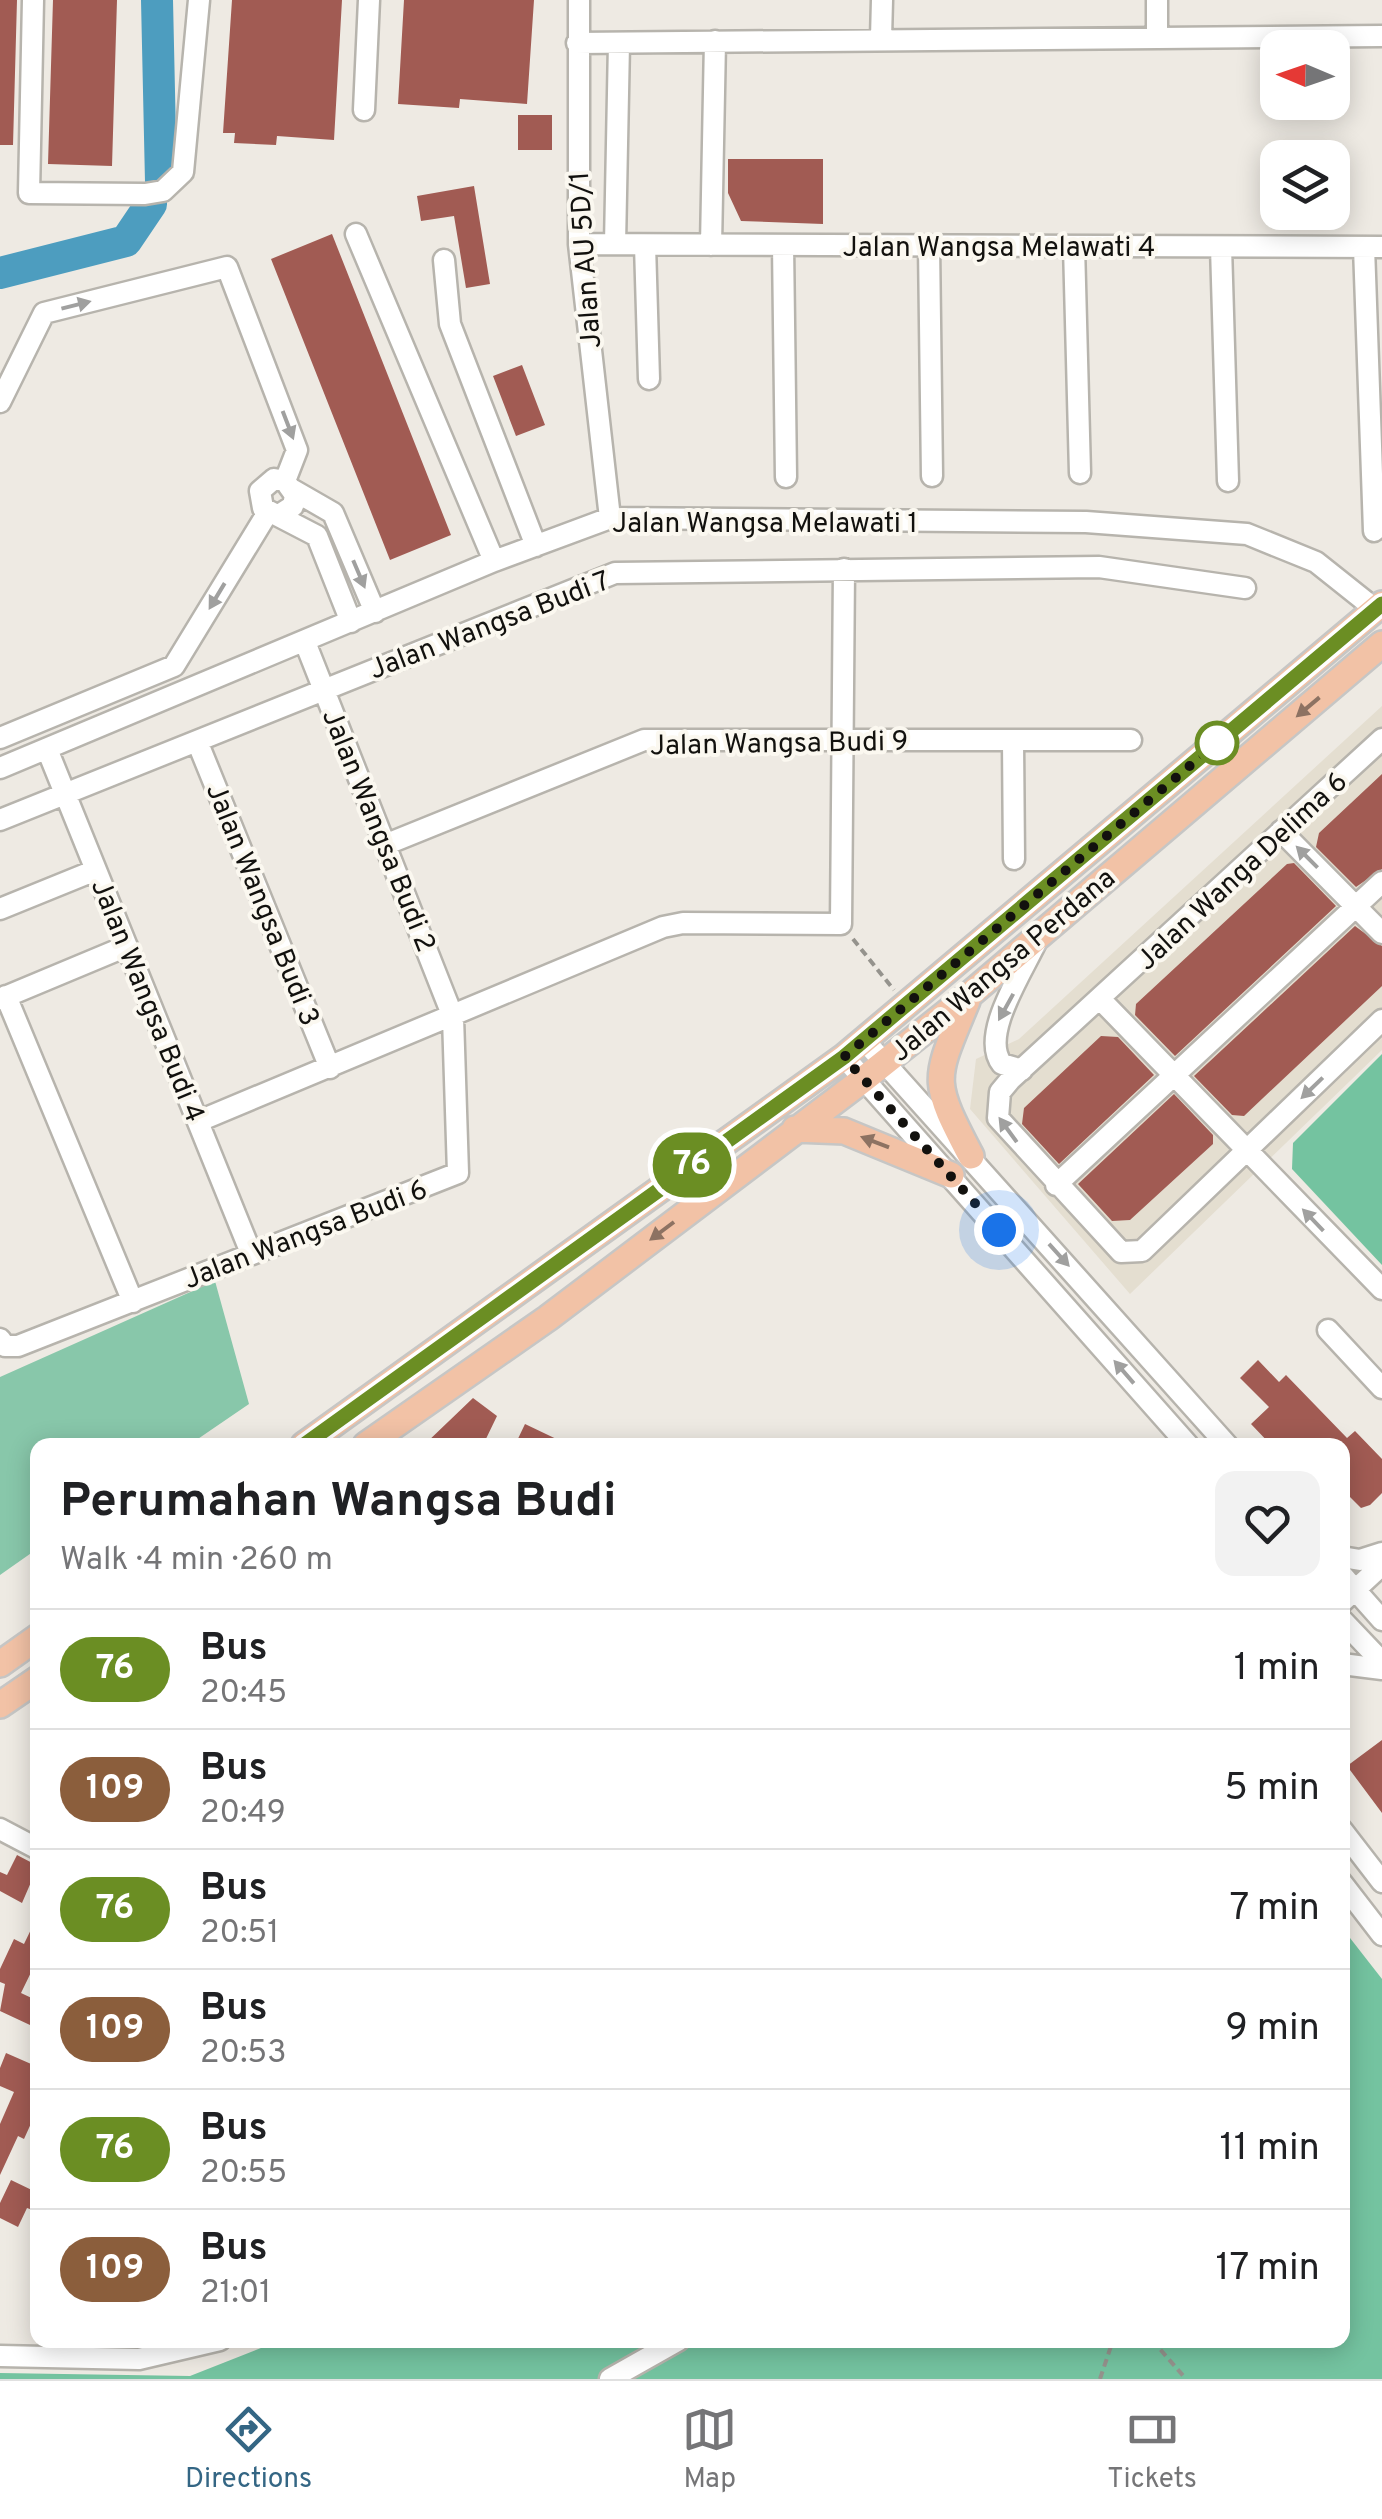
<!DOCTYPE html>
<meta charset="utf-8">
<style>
body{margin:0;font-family:Overpass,sans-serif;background:#f2f2f2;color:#202124;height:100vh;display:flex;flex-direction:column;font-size:38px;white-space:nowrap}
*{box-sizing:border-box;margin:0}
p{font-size:32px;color:#757577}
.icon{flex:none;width:55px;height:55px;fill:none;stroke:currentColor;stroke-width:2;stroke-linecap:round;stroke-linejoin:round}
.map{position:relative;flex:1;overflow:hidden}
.side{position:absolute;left:30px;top:1438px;width:1320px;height:910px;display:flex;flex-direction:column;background:#fff;border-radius:20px;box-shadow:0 5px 25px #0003}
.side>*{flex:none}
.badge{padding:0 20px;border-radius:32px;font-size:35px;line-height:65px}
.needle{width:65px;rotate:272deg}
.tools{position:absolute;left:1260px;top:30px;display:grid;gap:20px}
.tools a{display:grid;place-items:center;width:90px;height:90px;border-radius:20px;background:#fff;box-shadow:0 5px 25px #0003;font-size:50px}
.you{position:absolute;width:50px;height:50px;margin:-25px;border:8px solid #fff;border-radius:50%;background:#1a73e8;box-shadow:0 0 0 15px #1a73e833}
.map>.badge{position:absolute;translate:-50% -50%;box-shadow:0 0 0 5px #fff}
.round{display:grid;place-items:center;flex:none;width:105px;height:105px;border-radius:20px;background:#f2f2f2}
.head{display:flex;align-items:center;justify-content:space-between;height:170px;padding:0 30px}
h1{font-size:48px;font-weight:700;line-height:75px}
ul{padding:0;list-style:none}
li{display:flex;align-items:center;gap:30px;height:120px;padding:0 30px;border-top:2px solid #e0e0e0}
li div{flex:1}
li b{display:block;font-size:38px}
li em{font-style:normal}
li .badge{min-width:110px;font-weight:700;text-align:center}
.menu{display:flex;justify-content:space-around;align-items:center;height:140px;border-top:2px solid #e0e0e0;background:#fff;font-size:28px;color:#757577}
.menu a{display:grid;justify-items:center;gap:5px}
.menu .active{color:#346684}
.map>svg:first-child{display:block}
</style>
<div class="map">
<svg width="1382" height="2379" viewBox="0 0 1382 2379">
<rect width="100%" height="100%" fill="#eeeae3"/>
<path fill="#e4ded0" d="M1382 706V1050L1130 1294 970 1109 976 1059 1019 1039Z"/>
<path fill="#88c7aa" d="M215 1281 249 1404 189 1445H38L37 1549 0 1575V1377Z"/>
<path fill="#74c3a0" d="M1382 1054V1265L1292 1169 1293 1143Z
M1343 1929 1382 1979V2379H0V2373L190 2376 281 2340H1342Z"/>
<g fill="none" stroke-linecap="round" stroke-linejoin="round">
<path stroke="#4d9dbf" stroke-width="32" d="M157 0 161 182
M0 273 126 241 151 204"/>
</g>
<path fill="#a15b53" d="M0 0H17L13 145H0Z
M53 0H117L112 166 48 164Z
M232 0H342L334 140 277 136 276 145 234 143 235 133H223Z
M404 0H534L527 104 460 99 459 108 398 104Z
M518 115H552V150H518Z
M728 159H823V224L741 221 728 193Z
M474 186 490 284 466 288 454 216 421 221 417 196Z
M332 234 451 535 390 560 271 259Z
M522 365 545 425 516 436 493 376Z
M1382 774V869L1356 887 1316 847 1319 833Z
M1294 863 1336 906 1175 1056 1135 1015 1136 1004 1287 864Z
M1355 926 1382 946V986L1244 1116 1232 1115 1194 1076Z
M1101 1036 1118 1037 1154 1075 1059 1164 1022 1124 1024 1108Z
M1174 1094 1213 1135V1144L1130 1220 1112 1221 1078 1184Z
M1258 1360 1279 1382 1286 1375 1347 1438 1355 1431 1382 1459V1493L1370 1505 1361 1508 1342 1489V1445H1271L1251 1424 1269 1407 1240 1378Z
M473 1398 497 1416 483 1445H424Z
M525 1424 569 1445H515Z
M1382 1740V1813L1347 1766Z
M17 1855 38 1866 22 1903 0 1891V1872L7 1875Z
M38 1915V1958L21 1993 38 2001 30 2025 0 2011 5 1984 0 1982V1969L14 1939 24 1944Z
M6 2053 38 2067V2086L31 2101 38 2108 24 2139 18 2136 0 2175V2124L14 2092 0 2086V2068Z
M11 2180 38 2193V2212L27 2208 18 2227 0 2218V2203Z"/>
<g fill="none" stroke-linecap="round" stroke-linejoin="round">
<defs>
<path id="minor" d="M33 0 29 193 145 194 163 191 183 172 199 0
M579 0V244L610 518
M881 38 882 0
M1157 38V0
M577 43 1382 36
M364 110 369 0
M356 234 494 561
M579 244 1382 247
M615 244 619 43
M645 245 649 379
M711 245 715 41
M783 245 786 477
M929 245 932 476
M1074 246 1080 473
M1221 247 1228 481
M1364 247 1374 531
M444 260 450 324 536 546
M0 402 44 313 227 267 297 450 285 481
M293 490 333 513 375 612
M279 515 293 506 295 495 285 481 274 479 260 491 263 508 317 536 351 622
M0 738 174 666 268 512
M1382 739 1010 1080 1000 1092 998 1118 1121 1252 1142 1251 1382 1020
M197 741 330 1068
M1013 741 1014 859
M47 749 251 1253
M0 768 494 561 610 518 1086 522 1247 534 1316 562 1375 609
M0 820 615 573 1099 567 1245 588
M1281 831 1382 933
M387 844 644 740H1131
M0 909 96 870
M6 996 133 1302
M0 999 127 946
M1101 1000 1382 1289
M864 1040 1227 1445
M844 1057 1188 1445
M1022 1070 1002 1064C979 1035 1024 970 1038 938
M199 1121 663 927 683 923 841 924 844 569
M1056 1185 1382 882
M1328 1330 1382 1388
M0 1339 5 1346H18L458 1173 453 1017 305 642
M1342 1557 1360 1560 1382 1553
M1342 1575 1382 1620
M1342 1602 1382 1565
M1342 1620 1382 1662
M1342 1664 1382 1669
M0 1829 38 1849
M1342 1830 1382 1882
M1342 1883 1382 1935
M0 2356 139 2359 220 2340
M610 2379 679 2340"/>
<path id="major" d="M967 1001C934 1081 930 1078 971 1156
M795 1129 844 1131 951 1175
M304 1445 844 1057 1382 604
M366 1445 548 1318 864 1079 968 996 1382 644
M0 1664 38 1637
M0 1705 38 1679"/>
</defs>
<use href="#minor" stroke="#b7b4ad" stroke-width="25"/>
<use href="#major" stroke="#c6c6c5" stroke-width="30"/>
<path stroke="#95938d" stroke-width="4" stroke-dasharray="8 5" stroke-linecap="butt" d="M853 939 894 990
M1152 2340 1186 2379
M1100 2379 1113 2340"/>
<use href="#minor" stroke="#fff" stroke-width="20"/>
<use href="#major" stroke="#f2c2a6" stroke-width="25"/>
</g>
<defs><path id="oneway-solid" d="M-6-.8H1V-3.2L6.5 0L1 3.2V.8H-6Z" transform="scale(2.5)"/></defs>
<g fill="#a0a09f">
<use href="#oneway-solid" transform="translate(76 305) rotate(-14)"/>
<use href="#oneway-solid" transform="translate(288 425) rotate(69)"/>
<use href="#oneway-solid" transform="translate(359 574) rotate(67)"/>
<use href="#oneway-solid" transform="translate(217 596) rotate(121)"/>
<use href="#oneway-solid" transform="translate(1307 857) rotate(-135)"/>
<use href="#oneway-solid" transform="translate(1006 1007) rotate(119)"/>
<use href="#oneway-solid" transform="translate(1312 1088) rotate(136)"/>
<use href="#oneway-solid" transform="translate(1008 1130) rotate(-126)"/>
<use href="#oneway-solid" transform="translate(1313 1220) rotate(-134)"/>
<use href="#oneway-solid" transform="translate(1059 1255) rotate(48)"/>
<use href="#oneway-solid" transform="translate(1124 1372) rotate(-131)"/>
</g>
<g fill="#8d7262">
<use href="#oneway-solid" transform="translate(1308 707) rotate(140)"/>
<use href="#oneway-solid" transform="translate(875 1142) rotate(-159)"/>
<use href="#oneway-solid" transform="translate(662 1231) rotate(143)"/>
</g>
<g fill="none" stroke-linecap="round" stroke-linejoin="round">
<defs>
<path id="line" d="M304 1445 844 1057 1382 604"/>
</defs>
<use href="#line" stroke="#fff" stroke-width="22"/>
<use href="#line" stroke="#6b8e23" stroke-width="15"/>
<path stroke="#12110e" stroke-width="10" stroke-dasharray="0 18" d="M999 1230 844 1057 1217 743"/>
</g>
<circle fill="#fff" stroke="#6b8e23" stroke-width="5" cx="1217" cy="743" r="20"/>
<g text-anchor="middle" stroke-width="8" stroke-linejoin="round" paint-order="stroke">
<g font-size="28" fill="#12110e" stroke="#fbf8f0">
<text x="999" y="256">Jalan Wangsa Melawati 4</text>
<text transform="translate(584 260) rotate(-94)" y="10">Jalan AU 5D/1</text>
<text x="765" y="532">Jalan Wangsa Melawati 1</text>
<text transform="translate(489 624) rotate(-21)" y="10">Jalan Wangsa Budi 7</text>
<text transform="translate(779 742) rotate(-1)" y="10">Jalan Wangsa Budi 9</text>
<text transform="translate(380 830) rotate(68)" y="10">Jalan Wangsa Budi 2</text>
<text transform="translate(1241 870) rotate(-43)" y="10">Jalan Wanga Delima 6</text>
<text transform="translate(264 904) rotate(68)" y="10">Jalan Wangsa Budi 3</text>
<text transform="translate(1002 964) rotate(-40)" y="10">Jalan Wangsa Perdana</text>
<text transform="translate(149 1000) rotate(68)" y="10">Jalan Wangsa Budi 4</text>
<text transform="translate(305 1233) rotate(-21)" y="10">Jalan Wangsa Budi 6</text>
</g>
</g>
</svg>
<div class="tools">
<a><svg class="needle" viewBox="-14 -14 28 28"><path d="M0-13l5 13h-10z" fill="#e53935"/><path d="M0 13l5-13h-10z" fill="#757577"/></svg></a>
<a><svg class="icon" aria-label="layers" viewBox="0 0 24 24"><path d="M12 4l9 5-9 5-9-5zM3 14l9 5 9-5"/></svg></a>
</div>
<div class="you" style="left:999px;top:1230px"></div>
<b class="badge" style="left:692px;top:1165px;background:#6b8e23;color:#fff">76</b>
<section class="side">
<div class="head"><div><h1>Perumahan Wangsa Budi</h1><p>Walk · 4 min · 260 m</p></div><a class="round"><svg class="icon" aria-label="heart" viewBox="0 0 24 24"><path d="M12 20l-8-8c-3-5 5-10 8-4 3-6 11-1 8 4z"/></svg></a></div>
<ul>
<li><span class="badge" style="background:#6b8e23;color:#fff">76</span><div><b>Bus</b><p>20:45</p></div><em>1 min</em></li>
<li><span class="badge" style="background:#8b5e3c;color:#fff">109</span><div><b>Bus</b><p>20:49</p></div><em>5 min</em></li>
<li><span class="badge" style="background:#6b8e23;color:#fff">76</span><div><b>Bus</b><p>20:51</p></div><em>7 min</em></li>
<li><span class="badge" style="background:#8b5e3c;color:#fff">109</span><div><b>Bus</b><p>20:53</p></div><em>9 min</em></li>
<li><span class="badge" style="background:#6b8e23;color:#fff">76</span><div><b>Bus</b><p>20:55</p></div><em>11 min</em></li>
<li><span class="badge" style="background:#8b5e3c;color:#fff">109</span><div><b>Bus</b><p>21:01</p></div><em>17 min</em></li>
</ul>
</section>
</div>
<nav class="menu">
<a class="active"><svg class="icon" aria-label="directions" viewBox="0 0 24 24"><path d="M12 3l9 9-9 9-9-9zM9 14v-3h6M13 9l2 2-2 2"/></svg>Directions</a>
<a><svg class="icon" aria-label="map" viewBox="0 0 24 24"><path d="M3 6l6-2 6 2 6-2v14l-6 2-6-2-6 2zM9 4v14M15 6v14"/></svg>Map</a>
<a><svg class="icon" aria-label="tickets" viewBox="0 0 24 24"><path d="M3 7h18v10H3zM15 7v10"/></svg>Tickets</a>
</nav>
